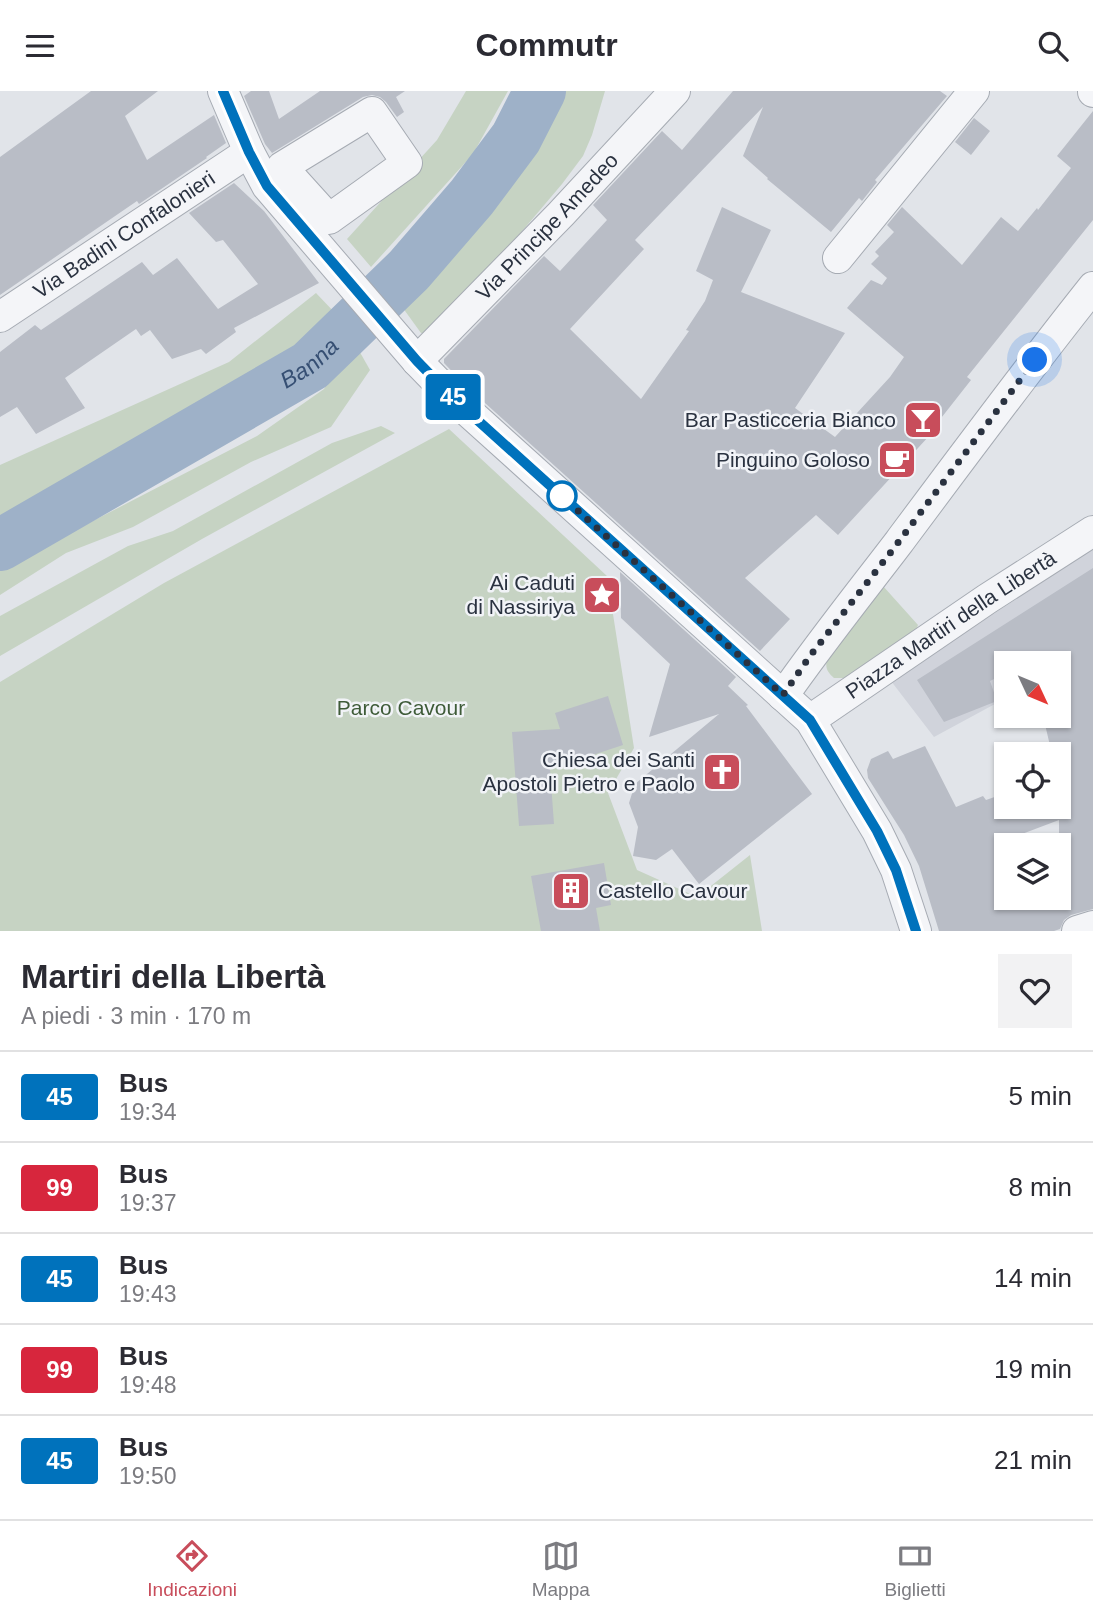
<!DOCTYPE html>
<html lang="it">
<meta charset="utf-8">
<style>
body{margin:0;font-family:Helvetica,sans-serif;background:#f2f2f3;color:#2b2b33;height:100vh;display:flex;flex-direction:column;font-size:26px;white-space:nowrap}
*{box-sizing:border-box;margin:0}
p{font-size:23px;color:#7c7c81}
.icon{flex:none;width:38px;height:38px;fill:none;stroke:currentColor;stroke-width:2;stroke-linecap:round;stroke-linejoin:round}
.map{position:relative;height:840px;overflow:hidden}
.drawer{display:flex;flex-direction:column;background:#fff;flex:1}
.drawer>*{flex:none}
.badge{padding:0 14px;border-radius:5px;font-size:24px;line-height:46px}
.needle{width:46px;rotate:134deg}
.buttons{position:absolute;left:994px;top:560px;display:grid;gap:14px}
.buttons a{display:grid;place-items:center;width:77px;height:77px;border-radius:0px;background:#fff;box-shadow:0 2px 5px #0004;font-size:35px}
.you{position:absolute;width:35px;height:35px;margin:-18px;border:5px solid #fff;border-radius:50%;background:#1a73e8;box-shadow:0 0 0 10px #1a73e833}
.map>.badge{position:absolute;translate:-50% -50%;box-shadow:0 0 0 4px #fff}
.round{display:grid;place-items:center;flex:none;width:74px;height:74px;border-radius:0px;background:#f2f2f3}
.headline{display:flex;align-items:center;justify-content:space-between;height:119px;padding:0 21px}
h1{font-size:33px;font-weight:600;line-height:52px}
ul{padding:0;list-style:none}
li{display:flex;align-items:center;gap:21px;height:91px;padding:0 21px;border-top:2px solid #e1e1e2}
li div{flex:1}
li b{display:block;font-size:26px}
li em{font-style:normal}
li .badge{min-width:77px;font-weight:700;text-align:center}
header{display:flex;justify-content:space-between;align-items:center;height:91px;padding:0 21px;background:#fff;font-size:32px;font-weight:600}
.tab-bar{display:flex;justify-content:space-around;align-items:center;height:98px;border-top:2px solid #e1e1e2;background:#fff;font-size:19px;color:#7c7c81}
.tab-bar a{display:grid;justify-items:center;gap:4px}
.tab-bar .active{color:#c84d5b}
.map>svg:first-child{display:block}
</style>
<header><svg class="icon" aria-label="menu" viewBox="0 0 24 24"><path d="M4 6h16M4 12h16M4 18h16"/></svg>Commutr<svg class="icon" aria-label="search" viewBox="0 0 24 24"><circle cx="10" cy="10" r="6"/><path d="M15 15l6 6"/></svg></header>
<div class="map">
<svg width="1093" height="840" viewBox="0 0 1093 840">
<rect width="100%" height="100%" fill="#e1e4e9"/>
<path fill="#d0d3db" d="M1093 458V580L1059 588V572H1006V607L934 646 891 590Z"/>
<path fill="#c6d3c3" d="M466 0H508L473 63 371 176 347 148 437 49Z
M563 0H605L592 44 583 65 562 93 435 243 421 242 400 213 552 30Z
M316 202 336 223 289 274 169 348 0 436V374L229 271Z
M353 249 370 279 331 336 251 371 133 436 66 462 0 504V478L257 345 324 298Z
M381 335 395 342 202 448 0 565V525L128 455 173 440 332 352Z
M449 338 607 485 634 657 608 702 637 779 697 806 750 764 762 840H0V591L164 492Z
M883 495 918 534 916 539 844 587H834C827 581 825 577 827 567Z"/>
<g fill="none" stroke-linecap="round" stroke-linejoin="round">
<path stroke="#9eb1c8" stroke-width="52" id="s1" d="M0 454 310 275 409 179 472 106 516 47 540 0"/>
</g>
<path fill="#b9bdc6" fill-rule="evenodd" d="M91 0H158L125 25 147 69 214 24 226 52 206 66 207 67 139 113 137 110 0 204V66Z
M251 0H269L279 28 320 0H405L396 6 404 21 397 26 386 11 380 6 372 4 363 6 272 62 265 53 244 5Z
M733 0H940L947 5 875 89 877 91 862 110 859 107 831 141 767 88 768 87 743 65 763 16 635 149 644 158 570 238 641 308 689 240 686 239 705 210 713 189 696 180 722 116 771 139 741 201 845 242 795 317 835 346 890 286 904 266 847 217 871 189 882 194 887 187 871 173 879 165 875 161 894 141 887 134 902 116 962 174 1001 126 1018 140 1037 117 1038 119 1071 77 1057 65 1093 20V129L967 286 971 289 938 331 941 332 838 444 816 424 745 487 790 528 760 560 465 294 444 272V268L544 165 560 180 607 129 593 114 662 40 682 59Z
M974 27 990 40 971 64 955 51Z
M234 92 264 120 319 192 234 237 236 241 206 263 201 258 172 268 150 239 141 245 136 238 65 287 85 317 36 343 17 316 0 326V261L35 234 41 239 142 171 153 184 177 167 218 218 258 193 223 149 216 151 189 122Z
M1093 477V818L1071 824 1064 829 1060 838 1054 840H939L919 775 904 744 868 687 867 679 871 668 888 660 893 668 925 655 956 716 983 705 986 709 1006 702V716H1059V663H1052L1043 625H1059V572H1006V582L990 590 997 610 944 631 917 589ZM1059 729V807H1006V749Z
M620 481 736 586 728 595 748 614 746 615 812 703 699 793 672 758 656 769 633 765 638 736 629 712 635 693 719 623 649 646 670 573 621 527Z
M608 605 623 654 550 678 554 733 519 735 512 641 560 638 555 622Z
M604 772 611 814 596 817 600 840H541L531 785Z"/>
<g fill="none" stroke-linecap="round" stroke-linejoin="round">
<defs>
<g id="minor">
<path d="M223 0 249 61 267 95 417 270 453 307 810 629 877 740 896 779 916 840"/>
<path d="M1093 0V1"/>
<path d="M372 21 407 72 329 128 282 76Z"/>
<path d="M838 167 974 0"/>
<path id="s2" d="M0 226 249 61"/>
<path id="s3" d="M417 270 561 123 675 0"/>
<path d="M783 605C820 552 860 502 899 451 963 365 1026 280 1093 196"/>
<path id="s4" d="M810 629 987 508 1093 440"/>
<path d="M1077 840 1093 835"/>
</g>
</defs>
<use href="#minor" stroke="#a6abb3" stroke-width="32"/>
<use href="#minor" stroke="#f4f5f8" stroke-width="30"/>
</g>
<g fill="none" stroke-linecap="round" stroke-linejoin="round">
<defs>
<path id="line" d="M223 0 249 61 267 95 417 270 453 307 810 629 877 740 896 779 916 840"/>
</defs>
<use href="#line" stroke="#fff" stroke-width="16"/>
<use href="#line" stroke="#0072bc" stroke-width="10"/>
<path stroke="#2a3240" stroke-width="7" stroke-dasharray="0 12.6" d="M562 405 556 400 783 604 810 565 894 457 1035 269"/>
</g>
<defs>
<symbol id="bar-square" viewBox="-11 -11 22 22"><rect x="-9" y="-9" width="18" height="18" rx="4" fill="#c84d5b" stroke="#f1f3f7"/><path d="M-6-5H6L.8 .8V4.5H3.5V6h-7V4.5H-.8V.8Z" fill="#fff"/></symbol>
<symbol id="cafe-square" viewBox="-11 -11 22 22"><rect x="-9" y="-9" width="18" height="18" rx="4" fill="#c84d5b" stroke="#f1f3f7"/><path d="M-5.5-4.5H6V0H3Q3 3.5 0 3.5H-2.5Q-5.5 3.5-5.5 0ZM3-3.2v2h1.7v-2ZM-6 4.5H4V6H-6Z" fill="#fff"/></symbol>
<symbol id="sight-square" viewBox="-11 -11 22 22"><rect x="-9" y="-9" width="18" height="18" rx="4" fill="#c84d5b" stroke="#f1f3f7"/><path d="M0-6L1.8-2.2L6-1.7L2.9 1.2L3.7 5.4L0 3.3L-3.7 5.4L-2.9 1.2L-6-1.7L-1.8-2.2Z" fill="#fff"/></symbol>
<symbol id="church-square" viewBox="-11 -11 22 22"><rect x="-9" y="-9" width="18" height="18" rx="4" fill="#c84d5b" stroke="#f1f3f7"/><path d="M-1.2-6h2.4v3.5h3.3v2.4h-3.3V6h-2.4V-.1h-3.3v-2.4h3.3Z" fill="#fff"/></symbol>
<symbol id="building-square" viewBox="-11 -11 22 22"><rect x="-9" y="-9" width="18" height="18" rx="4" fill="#c84d5b" stroke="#f1f3f7"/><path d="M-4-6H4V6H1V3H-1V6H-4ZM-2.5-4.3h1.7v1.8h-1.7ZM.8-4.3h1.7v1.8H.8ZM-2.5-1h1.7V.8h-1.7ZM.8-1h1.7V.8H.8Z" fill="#fff"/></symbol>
</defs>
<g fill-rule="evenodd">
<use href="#bar-square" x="901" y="307" width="44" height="44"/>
<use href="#cafe-square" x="875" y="347" width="44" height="44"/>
<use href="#sight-square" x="580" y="482" width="44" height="44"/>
<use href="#church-square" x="700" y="659" width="44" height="44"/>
<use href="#building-square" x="549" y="778" width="44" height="44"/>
</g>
<circle fill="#fff" stroke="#0072bc" stroke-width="3.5" cx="562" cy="405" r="14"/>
<g text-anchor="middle" stroke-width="5" stroke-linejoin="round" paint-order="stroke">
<g font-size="21" fill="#2a3240" stroke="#f1f3f7">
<text dy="7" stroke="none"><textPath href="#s3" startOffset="187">Via Principe Amedeo</textPath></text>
<text dy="7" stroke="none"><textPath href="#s2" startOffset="149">Via Badini Confalonieri</textPath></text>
<text dy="7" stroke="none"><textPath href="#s4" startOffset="170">Piazza Martiri della Libertà</textPath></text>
</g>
<g font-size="21" fill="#2a3240" stroke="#f1f3f7" text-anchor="end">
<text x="896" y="336">Bar Pasticceria Bianco</text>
<text x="870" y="376">Pinguino Goloso</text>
<text x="575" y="499">Ai Caduti<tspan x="575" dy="24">di Nassiriya</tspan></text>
<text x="695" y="676">Chiesa dei Santi<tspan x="695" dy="24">Apostoli Pietro e Paolo</tspan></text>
<text x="598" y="807" text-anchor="start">Castello Cavour</text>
</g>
<g font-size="21" fill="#3e5b38" stroke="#f1f3f7">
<text x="401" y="624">Parco Cavour</text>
</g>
<g font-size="23" font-style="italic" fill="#364f73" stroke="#f1f3f7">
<text dy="8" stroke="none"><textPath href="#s1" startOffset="359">Banna</textPath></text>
</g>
</g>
</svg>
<div class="buttons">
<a><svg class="needle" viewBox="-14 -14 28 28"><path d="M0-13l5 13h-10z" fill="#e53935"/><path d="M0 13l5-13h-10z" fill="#7c7c81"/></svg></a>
<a><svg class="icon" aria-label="locate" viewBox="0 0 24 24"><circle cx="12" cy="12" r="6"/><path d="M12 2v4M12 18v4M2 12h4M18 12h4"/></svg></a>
<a><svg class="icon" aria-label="layers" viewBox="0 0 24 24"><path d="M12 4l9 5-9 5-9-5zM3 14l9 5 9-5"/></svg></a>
</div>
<div class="you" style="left:1035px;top:269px"></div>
<b class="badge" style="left:453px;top:306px;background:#0072bc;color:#fff">45</b>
</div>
<section class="drawer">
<div class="headline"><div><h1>Martiri della Libertà</h1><p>A piedi · 3 min · 170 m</p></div><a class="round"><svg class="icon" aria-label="heart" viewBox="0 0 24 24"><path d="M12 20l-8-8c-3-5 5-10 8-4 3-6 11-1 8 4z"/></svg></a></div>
<ul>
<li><span class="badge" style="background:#0072bc;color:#fff">45</span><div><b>Bus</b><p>19:34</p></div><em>5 min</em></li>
<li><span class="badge" style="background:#d7263d;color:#fff">99</span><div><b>Bus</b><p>19:37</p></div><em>8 min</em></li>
<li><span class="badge" style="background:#0072bc;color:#fff">45</span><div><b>Bus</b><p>19:43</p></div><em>14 min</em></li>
<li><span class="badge" style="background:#d7263d;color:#fff">99</span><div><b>Bus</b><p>19:48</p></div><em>19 min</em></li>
<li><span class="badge" style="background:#0072bc;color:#fff">45</span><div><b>Bus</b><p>19:50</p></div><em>21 min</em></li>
</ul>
</section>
<nav class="tab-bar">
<a class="active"><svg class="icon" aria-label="directions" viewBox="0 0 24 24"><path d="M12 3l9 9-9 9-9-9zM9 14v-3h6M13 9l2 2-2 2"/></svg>Indicazioni</a>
<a><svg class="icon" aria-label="map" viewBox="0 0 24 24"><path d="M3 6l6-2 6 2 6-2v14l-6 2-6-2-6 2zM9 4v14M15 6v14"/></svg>Mappa</a>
<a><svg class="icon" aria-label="tickets" viewBox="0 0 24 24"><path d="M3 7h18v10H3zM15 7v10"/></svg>Biglietti</a>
</nav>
